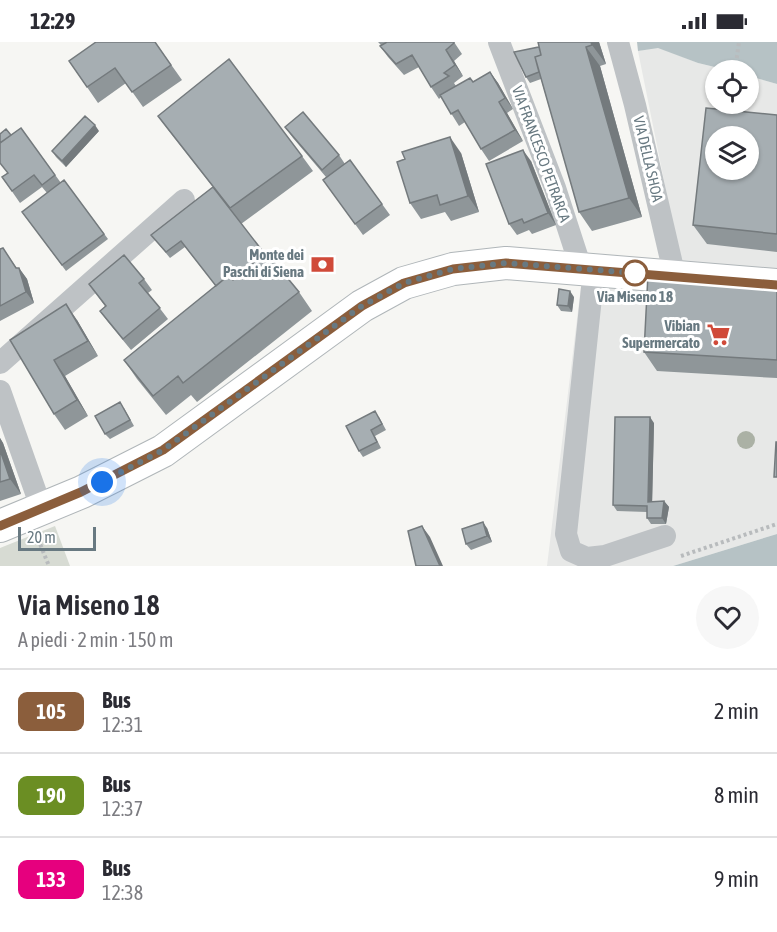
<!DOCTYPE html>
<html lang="it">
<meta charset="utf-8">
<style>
body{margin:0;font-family:"Asap Condensed",sans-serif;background:#f7f7f7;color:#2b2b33;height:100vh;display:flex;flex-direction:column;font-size:22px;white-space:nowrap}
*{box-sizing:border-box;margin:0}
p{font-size:20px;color:#7c7c81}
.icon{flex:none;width:33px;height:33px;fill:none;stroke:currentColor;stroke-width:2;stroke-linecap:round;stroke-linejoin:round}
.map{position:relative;height:524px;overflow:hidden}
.panel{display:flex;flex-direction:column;background:#fff;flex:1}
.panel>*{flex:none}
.badge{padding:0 12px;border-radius:9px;font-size:21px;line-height:39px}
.controls{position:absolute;left:705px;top:18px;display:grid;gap:12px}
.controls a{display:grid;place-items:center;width:54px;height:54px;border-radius:50%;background:#fff;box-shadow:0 2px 4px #0004;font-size:30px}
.scale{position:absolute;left:18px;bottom:15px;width:78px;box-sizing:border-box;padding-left:6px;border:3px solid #687981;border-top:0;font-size:16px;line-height:21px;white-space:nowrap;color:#687981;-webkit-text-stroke:4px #fff;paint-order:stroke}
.you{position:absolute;width:30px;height:30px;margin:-15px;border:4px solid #fff;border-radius:50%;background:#1a73e8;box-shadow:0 0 0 9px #1a73e833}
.map>.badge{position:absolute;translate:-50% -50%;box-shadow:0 0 0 3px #fff}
.round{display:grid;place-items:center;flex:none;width:63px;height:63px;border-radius:32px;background:#f7f7f7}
.overview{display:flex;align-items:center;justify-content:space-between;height:102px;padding:0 18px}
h1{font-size:28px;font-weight:600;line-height:45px}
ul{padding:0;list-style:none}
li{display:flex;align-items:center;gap:18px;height:84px;padding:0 18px;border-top:2px solid #e1e1e2}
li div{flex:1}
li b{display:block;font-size:22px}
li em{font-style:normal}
li .badge{min-width:66px;font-weight:700;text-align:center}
.status{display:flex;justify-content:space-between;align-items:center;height:42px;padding:0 30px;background:#fff;direction:ltr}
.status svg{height:16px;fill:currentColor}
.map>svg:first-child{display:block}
</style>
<div class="status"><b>12:29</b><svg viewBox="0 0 49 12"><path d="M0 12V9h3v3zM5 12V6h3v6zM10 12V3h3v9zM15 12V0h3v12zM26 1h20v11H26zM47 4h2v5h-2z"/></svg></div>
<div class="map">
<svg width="777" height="524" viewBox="0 0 777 524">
<rect width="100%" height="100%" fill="#f6f6f3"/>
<path fill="#e7e8e7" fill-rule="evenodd" d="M658 5 698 21 727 28H716V62H748L749 34 777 42V229L681 223 638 9ZM716 94H748V128H716Z
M581 244 777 255V492L673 524H547Z"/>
<path fill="#d7dbd3" d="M55 484 70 524H0V506Z"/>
<path fill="#b6c2c5" d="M637 0H777V42L749 34 748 28H727L698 21 658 6 638 9Z
M777 492V524H673Z"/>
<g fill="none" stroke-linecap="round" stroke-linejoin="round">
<defs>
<path id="secondary" d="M0 484 82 450 163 409 362 264 404 241 453 227 506 221 777 243"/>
</defs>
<use href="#secondary" stroke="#b0b6b9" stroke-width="34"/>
<path stroke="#b8bbbd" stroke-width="4" stroke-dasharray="3 3" stroke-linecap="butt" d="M735 28 739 0
M38 497 49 524
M681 514 777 482"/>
<path stroke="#bec2c5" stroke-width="22" d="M499 0 555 146 581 226
M618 0 635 63 675 235
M594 227 566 492 571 509 587 516 605 514 665 494
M0 321 184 158
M0 349 42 468"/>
<use href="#secondary" stroke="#fff" stroke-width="32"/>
</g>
<circle fill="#abb1a5" cx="746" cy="398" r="9"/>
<path fill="#8f9699" d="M155 0 182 38 143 65 126 41 98 61 69 19Z
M378 0H454L462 12 454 19 463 34 454 41 456 44 473 40 490 30 498 41 513 67 507 71 523 99 489 119 481 107 465 80 459 84 441 55 439 57 431 45 419 25 404 33 388 15 380 4 381 3Z
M599 0 606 22 600 24 642 175 592 189 579 170 541 37 530 41 526 35 539 5Z
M777 73V210L707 202 693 183Z
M158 74 302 114 313 129 241 182 264 211 299 250 312 269 197 360 191 353 166 373 137 337 124 318 216 244 185 205 170 216 151 193 213 145 169 89Z
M285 85 339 113 345 122 350 118 390 173 363 193 323 138 326 135 293 96Z
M21 86 61 141 64 138 108 197 66 229 22 170 47 151 42 145 20 161 2 135 7 131 11 93Z
M99 89 66 125 56 115 52 109Z
M461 111 479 170 451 179 445 170 421 177 410 161Z
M531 119 556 183 532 192 529 188 517 193 509 182Z
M0 207 16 226H19L27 237 34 261 0 279Z
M144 237 152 248 148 251 168 277 131 308 108 280 100 269 105 264 89 242Z
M777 240V336L657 329 644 310Z
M574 255 572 270 561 269 557 263Z
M77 278 98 314 65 334 88 374 65 388 54 372 10 298Z
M124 366 134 384 110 397 105 392Z
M379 375 386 388 375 394 381 406 363 415 359 409 346 384Z
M654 381 652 460 664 459 669 465 666 482H651L647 476V470L617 469 613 463Z
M0 396 3 401 21 452 0 459Z
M487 486 492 500 471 508 466 502Z"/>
<path fill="#747a7d" d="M591 0H599L606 22 592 3Z
M586 5 600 24 642 175 629 156Z
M446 8 454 19 463 34 455 23Z
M490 30 498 41 513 67 505 56Z
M499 60 507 71 523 99 515 88Z
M95 83 99 89 66 125 62 119Z
M450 95 461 111 479 170 468 154Z
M523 108 531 119 556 183 548 171Z
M3 206 22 234 19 226 27 237 34 261 26 250Z
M570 249 574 255 572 270 568 264Z
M66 262 77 278 98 314 88 299Z
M54 318 65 334 88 374 77 358Z
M650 375 654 381 652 466 648 460Z
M0 396 3 401 21 452 10 437 0 408Z
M664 459 669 465 666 482 662 476Z
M483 480 487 486 492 500 487 494Z
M422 484 430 495 443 524H440Z"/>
<path fill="#a6aeb2" stroke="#747a7d" stroke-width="1.5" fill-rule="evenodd" d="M96 0H155L171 23 132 50 115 26 87 45 69 19Z
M387 0H454V1L446 8 455 23 444 31 449 34 431 45 412 13 396 22 380 4Z
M538 0H591L592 3 586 5 629 156 579 170 535 15 541 13Z
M539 5 541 13 535 15 539 30 526 35 514 10Z
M229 17 302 114 230 166 158 74Z
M490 30 505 56 499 60 515 88 481 107 458 68 451 72 440 53 470 36 473 40Z
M706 66 777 73V192L693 183ZM716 94H748V128H716Z
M303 70 339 113 322 128 285 85Z
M85 74 95 83 62 119 52 109Z
M21 86 55 133 42 143 34 133 12 149 2 135 8 131 0 121V101Z
M6 87 11 93 0 101V92Z
M450 95 468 154 440 163 437 153 410 161 397 120 405 117 402 110Z
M523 108 548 171 524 181 522 177 509 182 486 122Z
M350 118 382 162 355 182 323 138Z
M64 138 104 192 62 223 22 170Z
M213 145 264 211 234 237H233L229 233 216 244 181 199 166 210 151 193Z
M3 206 16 226H19L26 250 0 264V207Z
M266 210 299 250 183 341 178 334 153 354 124 318 229 233 233 238Z
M124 213 144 237 139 241 160 266 123 297 100 269 106 264 89 242Z
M648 232 777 240V318L644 310Z
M559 247 570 249 568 264 557 263Z
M66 262 88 299 54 318 77 358 54 372 10 298Z
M120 360 130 378 105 392 95 374Z
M375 369 382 382 371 388 377 400 359 409 346 384Z
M615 375H650L648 460 664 459 662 476H647V464L613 463Z
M776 400H777V435H774Z
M0 408 10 437 0 440Z
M483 480 487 494 466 502 462 487Z
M422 484 440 524H416L408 489Z"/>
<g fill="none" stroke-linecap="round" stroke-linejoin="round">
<defs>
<path id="line" d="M0 484 81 450 163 408 362 264 404 241 453 227 506 221 777 243"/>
</defs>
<use href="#line" stroke="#fff" stroke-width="14"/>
<use href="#line" stroke="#8b5e3c" stroke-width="9"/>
<path stroke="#687981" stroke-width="6" stroke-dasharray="0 10.8" d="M102 440 163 408 362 264 404 241 453 227 506 221 635 231"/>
</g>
<defs>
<symbol id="bank-bare" viewBox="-9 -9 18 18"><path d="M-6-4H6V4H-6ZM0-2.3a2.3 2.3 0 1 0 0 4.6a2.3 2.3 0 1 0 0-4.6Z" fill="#d04a39" stroke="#fff" stroke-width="2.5" paint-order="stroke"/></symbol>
<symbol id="supermarket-bare" viewBox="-9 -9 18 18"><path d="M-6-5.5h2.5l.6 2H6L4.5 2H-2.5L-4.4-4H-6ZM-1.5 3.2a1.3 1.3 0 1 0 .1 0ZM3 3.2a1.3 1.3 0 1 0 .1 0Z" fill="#d04a39" stroke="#fff" stroke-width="2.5" paint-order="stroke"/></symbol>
</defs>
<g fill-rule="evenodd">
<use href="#bank-bare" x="306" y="206" width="33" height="33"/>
<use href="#supermarket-bare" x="702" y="276" width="33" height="33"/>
</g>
<circle fill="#fff" stroke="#8b5e3c" stroke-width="3" cx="635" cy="231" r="12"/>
<g text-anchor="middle" stroke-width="6" stroke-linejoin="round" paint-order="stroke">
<g font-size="15" fill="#687981" stroke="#fff">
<text transform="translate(541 112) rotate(70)" y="5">VIA FRANCESCO PETRARCA</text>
<text transform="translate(648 117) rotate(77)" y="5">VIA DELLA SHOA</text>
</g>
<g font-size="15" font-weight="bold" fill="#687981" stroke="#fff" text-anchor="end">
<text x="304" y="218">Monte dei<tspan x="304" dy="17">Paschi di Siena</tspan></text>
<text x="700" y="289">Vibian<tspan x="700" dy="17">Supermercato</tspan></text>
</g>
<g font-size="15" font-weight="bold" fill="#687981" stroke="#fff">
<text x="635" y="260">Via Miseno 18</text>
</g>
</g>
</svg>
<div class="controls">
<a><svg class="icon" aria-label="locate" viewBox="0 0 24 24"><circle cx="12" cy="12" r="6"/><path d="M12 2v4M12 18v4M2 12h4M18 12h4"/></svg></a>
<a><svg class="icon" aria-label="layers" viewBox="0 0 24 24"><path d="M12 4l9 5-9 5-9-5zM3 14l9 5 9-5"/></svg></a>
</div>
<div class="scale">20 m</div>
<div class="you" style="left:102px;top:440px"></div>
</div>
<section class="panel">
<div class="overview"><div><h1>Via Miseno 18</h1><p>A piedi · 2 min · 150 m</p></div><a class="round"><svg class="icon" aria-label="heart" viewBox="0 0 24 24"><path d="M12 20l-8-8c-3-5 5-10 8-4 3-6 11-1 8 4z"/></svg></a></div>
<ul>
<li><span class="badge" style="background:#8b5e3c;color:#fff">105</span><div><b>Bus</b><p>12:31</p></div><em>2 min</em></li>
<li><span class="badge" style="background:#6b8e23;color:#fff">190</span><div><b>Bus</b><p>12:37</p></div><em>8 min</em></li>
<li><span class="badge" style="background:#e6007e;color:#fff">133</span><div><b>Bus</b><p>12:38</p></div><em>9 min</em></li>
</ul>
</section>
